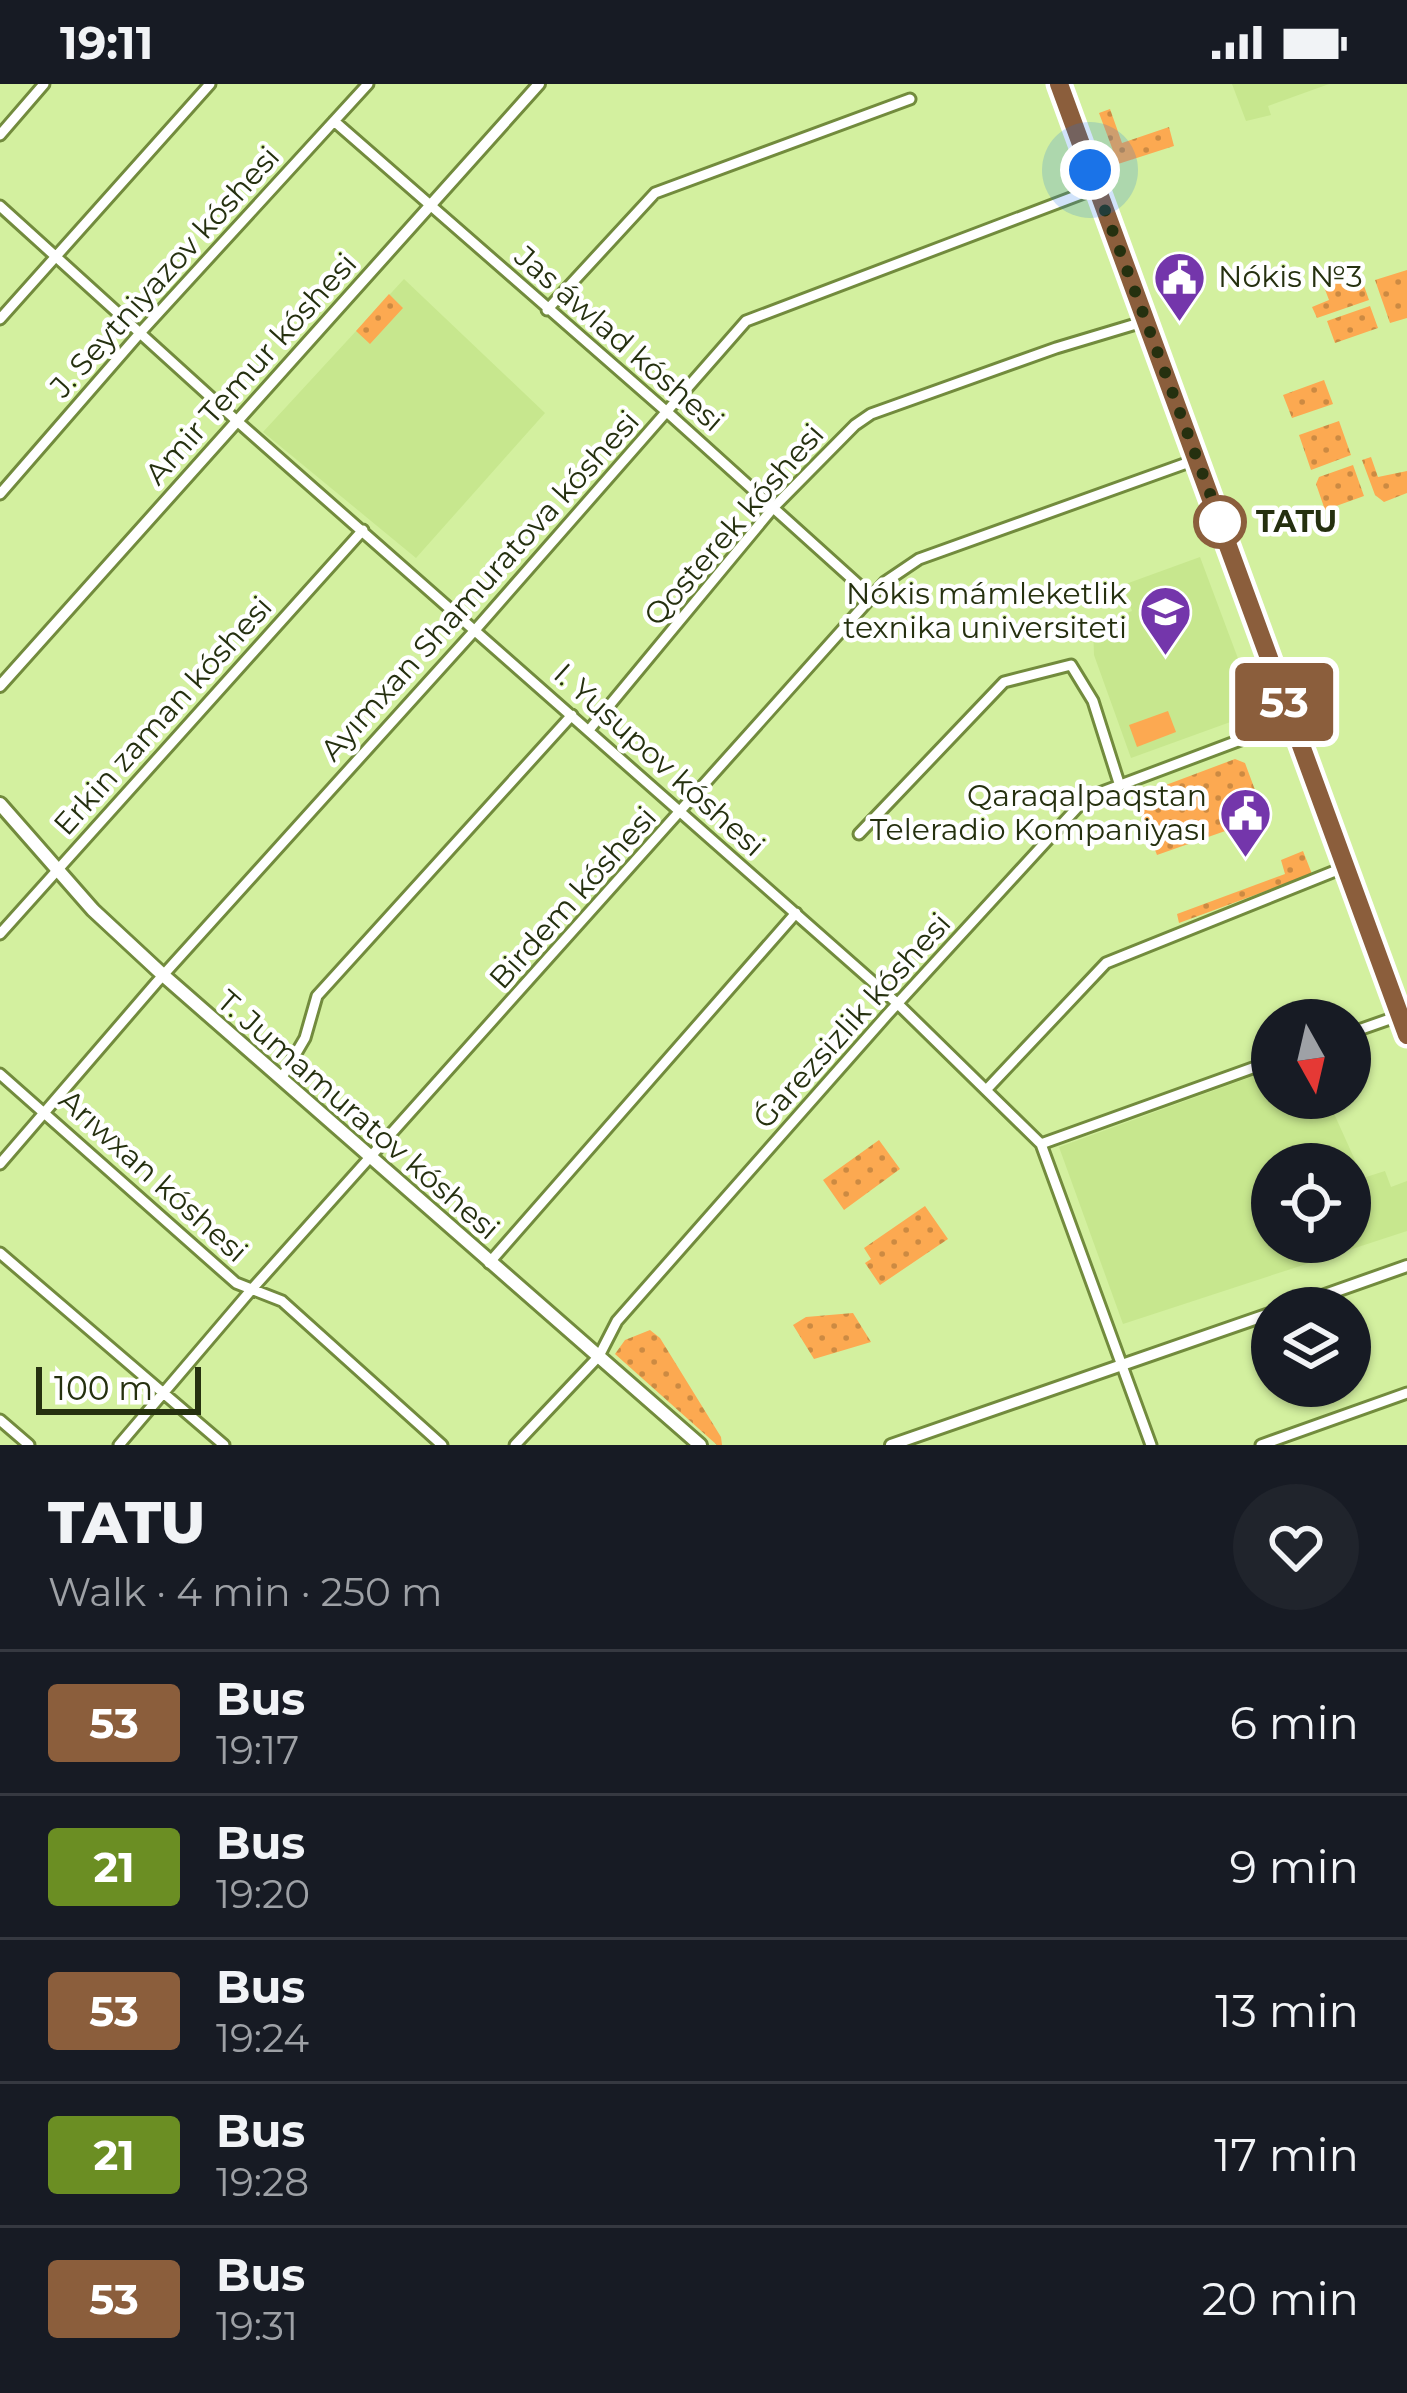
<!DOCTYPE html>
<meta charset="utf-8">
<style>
body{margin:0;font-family:Montserrat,sans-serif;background:#20242c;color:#f1f3f6;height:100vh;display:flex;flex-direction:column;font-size:45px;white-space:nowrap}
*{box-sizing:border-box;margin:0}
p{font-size:39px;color:#9ea1a6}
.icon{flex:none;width:66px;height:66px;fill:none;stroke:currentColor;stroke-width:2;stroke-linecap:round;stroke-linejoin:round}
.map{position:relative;height:1361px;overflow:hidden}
.details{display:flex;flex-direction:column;background:#171b24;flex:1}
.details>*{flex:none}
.badge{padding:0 24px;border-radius:9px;font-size:42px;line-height:78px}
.needle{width:78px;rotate:172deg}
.fabs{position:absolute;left:1251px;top:915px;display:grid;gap:24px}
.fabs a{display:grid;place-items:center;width:120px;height:120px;border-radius:50%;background:#171b24;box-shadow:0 3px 9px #0004;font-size:60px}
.scale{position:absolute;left:36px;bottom:30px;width:165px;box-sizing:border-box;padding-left:12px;border:6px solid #25300f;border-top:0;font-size:33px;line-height:42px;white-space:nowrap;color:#25300f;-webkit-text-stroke:9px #fff;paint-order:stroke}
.you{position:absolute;width:60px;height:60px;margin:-30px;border:9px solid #fff;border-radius:50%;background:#1a73e8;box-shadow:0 0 0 18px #1a73e833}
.map>.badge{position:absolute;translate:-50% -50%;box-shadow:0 0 0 6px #fff}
.round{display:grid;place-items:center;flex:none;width:126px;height:126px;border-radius:63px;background:#20242c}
.head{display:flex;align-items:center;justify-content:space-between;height:204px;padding:0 48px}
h1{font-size:57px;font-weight:800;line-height:90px}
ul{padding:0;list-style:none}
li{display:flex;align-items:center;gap:36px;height:144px;padding:0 48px;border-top:3px solid #363941}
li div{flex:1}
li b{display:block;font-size:45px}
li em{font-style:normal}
li .badge{min-width:132px;font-weight:700;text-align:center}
.status{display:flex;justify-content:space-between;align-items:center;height:84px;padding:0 60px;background:#171b24;direction:ltr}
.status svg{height:33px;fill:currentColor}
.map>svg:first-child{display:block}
</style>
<div class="status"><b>19:11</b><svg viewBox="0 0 49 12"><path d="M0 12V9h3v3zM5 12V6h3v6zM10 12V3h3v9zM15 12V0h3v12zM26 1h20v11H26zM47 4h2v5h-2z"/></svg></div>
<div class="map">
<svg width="1407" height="1361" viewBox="0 0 1407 1361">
<defs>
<pattern id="grass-dots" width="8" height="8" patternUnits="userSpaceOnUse" patternTransform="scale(3)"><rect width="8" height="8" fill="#fca951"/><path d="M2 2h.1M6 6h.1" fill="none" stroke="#cc8a42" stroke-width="1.8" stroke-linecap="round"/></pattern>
</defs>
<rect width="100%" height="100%" fill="#d3f09f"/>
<path fill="#c7e78e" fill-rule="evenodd" d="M1232 0H1329L1268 22 1271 31 1246 37Z
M404 195 545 329 416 474 263 348Z
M1200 473 1258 628 1131 674 1094 571 1093 541 1132 527 1123 501Z
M1259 990 1265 1007 1272 1005V1014H1327L1363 1094 1385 1087 1391 1103 1407 1097V1147L1123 1240 1059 1063ZM1350 1080V1158H1272V1080Z"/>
<path fill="url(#grass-dots)" d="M1110 25 1122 59 1169 43 1174 62 1118 80 1099 29Z
M1357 182 1369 216 1317 234 1312 223 1329 216 1321 195Z
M1407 186V234L1390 239 1375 196Z
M389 210 403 224 370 260 356 247Z
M1370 222 1378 244 1335 259 1327 237Z
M1324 296 1333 320 1292 334 1283 311Z
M1339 337 1351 371 1311 386 1299 351Z
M1371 373 1378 393 1407 387V409L1384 418 1375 411 1362 376Z
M1353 381 1364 412 1325 426 1316 400 1319 393Z
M1235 675 1245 679 1265 733 1157 771 1134 713Z
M1303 767 1312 790 1179 839 1177 830 1285 790 1281 776Z
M879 1056 900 1085 844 1126 823 1096Z
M925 1122 948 1155 880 1201 865 1179 871 1175 864 1164Z
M853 1229 871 1258 814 1275 793 1241 806 1233Z
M650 1246 660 1254 721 1353 722 1361H717L615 1270 625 1256Z"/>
<path fill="#fca951" d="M1168 627 1176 648 1137 663 1129 641Z"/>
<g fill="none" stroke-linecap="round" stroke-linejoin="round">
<defs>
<path id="minor" d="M334 37 667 328 871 512
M0 51 44 0
M0 122 237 337 898 920 1041 1060 1151 1361
M547 226 655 109 910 15
M0 235 210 0
M0 410 140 249 368 0
M589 646 773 424 855 341 871 330 1056 264 1146 237
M859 750 1004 598 1071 581 1093 617 1119 699
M0 850 363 446
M1350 949 1407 929
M0 990 236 1199 282 1217 442 1361
M281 995 305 954 317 912 572 631
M987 1005 1106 879 1345 783
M1041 1060 1272 977
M0 1080 156 899 476 545 746 237 1097 104
M0 1169 224 1361
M489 1179 796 829
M0 1336 29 1361
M119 1361 252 1205 885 498 919 475 1198 375
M515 1361 599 1272 617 1237 887 931 1086 714 1291 637
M1261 1361 1407 1309"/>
<path id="tertiary" d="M0 602 539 0
M1288 1224 1407 1182
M891 1361 1272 1229"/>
<path id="secondary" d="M1059 0 1407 951
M0 720 93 826 163 891 700 1361"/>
</defs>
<use href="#minor" stroke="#728b3d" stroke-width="15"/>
<use href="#tertiary" stroke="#728b3d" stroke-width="16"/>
<use href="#secondary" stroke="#728b3d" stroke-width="18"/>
<use href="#minor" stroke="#fff" stroke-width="9"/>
<use href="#tertiary" stroke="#fff" stroke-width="10"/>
<use href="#secondary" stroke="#fff" stroke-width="12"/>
</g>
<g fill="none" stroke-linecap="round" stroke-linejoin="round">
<defs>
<path id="line" d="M1059 0 1407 951"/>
</defs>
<use href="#line" stroke="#fff" stroke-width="27"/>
<use href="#line" stroke="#8b5e3c" stroke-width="18"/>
<path stroke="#25300f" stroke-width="12" stroke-dasharray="0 21.6" d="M1090 86 1226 453 1220 438"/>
</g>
<defs>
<symbol id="civic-pin" viewBox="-11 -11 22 30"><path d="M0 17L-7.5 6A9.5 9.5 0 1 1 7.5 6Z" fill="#7436ab" stroke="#fff"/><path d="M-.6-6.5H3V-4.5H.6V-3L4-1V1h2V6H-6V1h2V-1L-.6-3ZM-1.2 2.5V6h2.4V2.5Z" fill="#fff"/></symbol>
<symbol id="university-pin" viewBox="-11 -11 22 30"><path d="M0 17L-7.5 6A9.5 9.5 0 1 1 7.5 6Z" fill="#7436ab" stroke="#fff"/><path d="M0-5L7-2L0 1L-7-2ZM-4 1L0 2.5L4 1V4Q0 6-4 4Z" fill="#fff"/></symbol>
</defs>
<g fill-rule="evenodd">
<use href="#civic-pin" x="1150" y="164" width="59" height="81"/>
<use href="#university-pin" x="1136" y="498" width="59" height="81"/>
<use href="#civic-pin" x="1216" y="700" width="59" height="81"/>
</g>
<circle fill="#fff" stroke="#8b5e3c" stroke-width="6" cx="1220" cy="438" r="24"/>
<g text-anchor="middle" stroke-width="9" stroke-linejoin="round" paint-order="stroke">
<g font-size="30" fill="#25300f" stroke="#fff">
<text transform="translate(165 188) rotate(-48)" y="10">J. Seytniyazov kóshesi</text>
<text transform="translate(619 255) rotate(41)" y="10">Jas áwlad kóshesi</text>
<text transform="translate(251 285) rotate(-48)" y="10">Amir Temur kóshesi</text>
<text transform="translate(734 441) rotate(-49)" y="10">Qosterek kóshesi</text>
<text transform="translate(480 502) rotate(-48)" y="10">Ayımxan Shamuratova kóshesi</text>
<text transform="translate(163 632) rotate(-48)" y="10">Erkin zaman kóshesi</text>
<text transform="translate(659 676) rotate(42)" y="10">I. Yusupov kóshesi</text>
<text transform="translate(573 814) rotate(-48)" y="10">Birdem kóshesi</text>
<text transform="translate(852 937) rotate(-48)" y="10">Ǵarezsizlik kóshesi</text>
<text transform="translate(358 1031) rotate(41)" y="10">T. Jumamuratov kóshesi</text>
<text transform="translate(153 1092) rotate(42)" y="10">Arıwxan kóshesi</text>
</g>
<g font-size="30" fill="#25300f" stroke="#fff" text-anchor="end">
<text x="1218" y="203" text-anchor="start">Nókis №3</text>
<text x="1127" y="520">Nókis mámleketlik<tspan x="1127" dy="34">texnika universiteti</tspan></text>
<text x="1207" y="722">Qaraqalpaqstan<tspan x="1207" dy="34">Teleradio Kompaniyası</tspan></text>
</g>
<g font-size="30" font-weight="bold" fill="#25300f" stroke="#fff" text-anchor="start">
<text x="1256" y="448">TATU</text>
</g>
</g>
</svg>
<div class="fabs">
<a><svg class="needle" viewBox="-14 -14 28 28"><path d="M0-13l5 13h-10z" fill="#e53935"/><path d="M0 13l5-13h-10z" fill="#9ea1a6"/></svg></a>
<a><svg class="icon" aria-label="locate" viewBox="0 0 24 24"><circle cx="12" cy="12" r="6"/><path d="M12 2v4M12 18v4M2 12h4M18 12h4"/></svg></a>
<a><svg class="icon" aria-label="layers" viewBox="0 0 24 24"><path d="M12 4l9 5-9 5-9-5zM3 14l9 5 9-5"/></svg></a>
</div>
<div class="scale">100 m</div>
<div class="you" style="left:1090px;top:86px"></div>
<b class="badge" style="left:1284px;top:618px;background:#8b5e3c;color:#fff">53</b>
</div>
<section class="details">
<div class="head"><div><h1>TATU</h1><p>Walk · 4 min · 250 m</p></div><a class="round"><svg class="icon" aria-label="heart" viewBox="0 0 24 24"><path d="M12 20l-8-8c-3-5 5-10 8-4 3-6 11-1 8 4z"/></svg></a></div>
<ul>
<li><span class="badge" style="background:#8b5e3c;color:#fff">53</span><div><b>Bus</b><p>19:17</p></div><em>6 min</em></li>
<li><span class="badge" style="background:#6b8e23;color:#fff">21</span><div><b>Bus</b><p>19:20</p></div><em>9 min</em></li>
<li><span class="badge" style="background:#8b5e3c;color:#fff">53</span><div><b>Bus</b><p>19:24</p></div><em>13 min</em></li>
<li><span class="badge" style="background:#6b8e23;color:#fff">21</span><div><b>Bus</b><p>19:28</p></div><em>17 min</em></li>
<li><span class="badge" style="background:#8b5e3c;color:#fff">53</span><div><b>Bus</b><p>19:31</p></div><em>20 min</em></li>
</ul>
</section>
